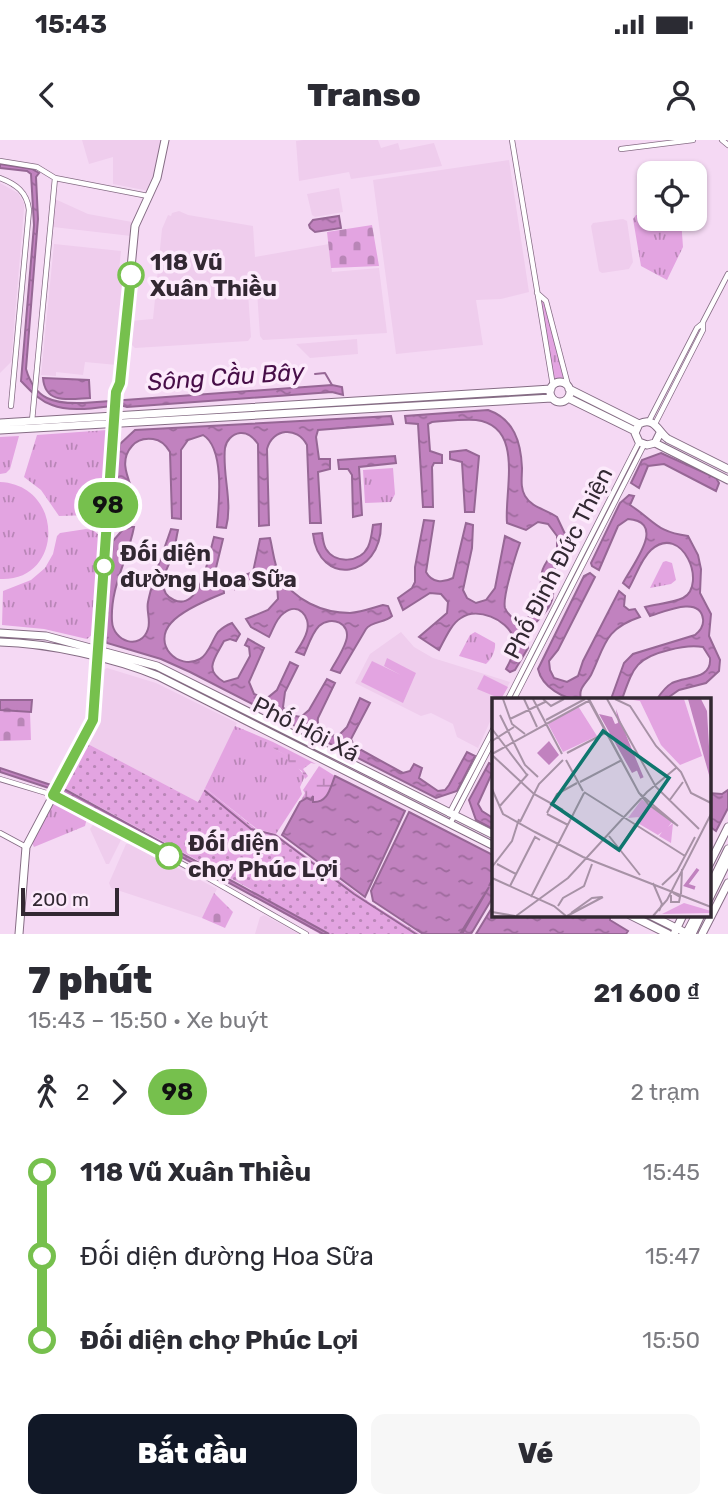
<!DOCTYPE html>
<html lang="vi">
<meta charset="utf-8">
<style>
body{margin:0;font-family:Rubik,sans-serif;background:#f7f7f7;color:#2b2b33;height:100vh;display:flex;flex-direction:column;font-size:26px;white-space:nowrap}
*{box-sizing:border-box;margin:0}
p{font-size:23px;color:#7c7c81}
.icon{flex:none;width:38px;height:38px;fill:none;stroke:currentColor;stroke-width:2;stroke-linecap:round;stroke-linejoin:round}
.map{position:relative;height:794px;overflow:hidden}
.sheet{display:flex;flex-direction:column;background:#fff;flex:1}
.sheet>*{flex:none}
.badge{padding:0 14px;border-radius:23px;font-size:24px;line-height:46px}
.tools{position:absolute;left:637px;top:21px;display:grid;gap:14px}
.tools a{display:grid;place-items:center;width:70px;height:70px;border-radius:14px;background:#fff;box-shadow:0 2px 5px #0004;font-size:35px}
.scale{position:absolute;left:21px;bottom:18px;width:98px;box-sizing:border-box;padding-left:7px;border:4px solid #322832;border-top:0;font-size:19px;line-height:24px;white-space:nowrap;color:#322832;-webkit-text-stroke:5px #fceafb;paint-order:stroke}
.map>.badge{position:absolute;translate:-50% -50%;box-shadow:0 0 0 4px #fff}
.legs{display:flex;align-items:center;gap:10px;height:77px;padding:0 28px;font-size:23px}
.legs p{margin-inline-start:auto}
.headline{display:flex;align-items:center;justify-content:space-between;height:119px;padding:0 28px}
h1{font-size:38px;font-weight:800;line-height:52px}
.action{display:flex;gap:14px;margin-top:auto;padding:14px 28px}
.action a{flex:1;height:80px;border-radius:14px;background:#111827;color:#fff;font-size:28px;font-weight:800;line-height:80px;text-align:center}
.action a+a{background:#f7f7f7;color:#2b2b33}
ul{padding:0 28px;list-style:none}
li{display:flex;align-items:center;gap:24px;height:84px;font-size:26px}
li i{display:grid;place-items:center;width:10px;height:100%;margin:0 9px;background:currentColor}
li i::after{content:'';width:18px;height:18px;margin:-9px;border:5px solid;border-radius:50%;background:#fff}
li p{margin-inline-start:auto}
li:first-child i{background:linear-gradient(#0000 50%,currentColor 0)}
li:last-child i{background:linear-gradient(currentColor 50%,#0000 0)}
.status{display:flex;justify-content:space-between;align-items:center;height:49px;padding:0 35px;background:#fff;direction:ltr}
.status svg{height:19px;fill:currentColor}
header{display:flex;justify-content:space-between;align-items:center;height:91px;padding:0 28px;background:#fff;font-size:32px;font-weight:800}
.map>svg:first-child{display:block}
</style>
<div class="status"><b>15:43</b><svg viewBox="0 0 49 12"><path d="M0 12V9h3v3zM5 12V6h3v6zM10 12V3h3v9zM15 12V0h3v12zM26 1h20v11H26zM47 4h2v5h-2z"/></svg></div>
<header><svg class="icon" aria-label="back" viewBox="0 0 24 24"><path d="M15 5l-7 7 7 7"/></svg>Transo<svg class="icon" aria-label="person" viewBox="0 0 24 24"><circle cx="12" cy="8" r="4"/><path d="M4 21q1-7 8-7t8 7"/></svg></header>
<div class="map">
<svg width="728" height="794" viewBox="0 0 728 794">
<defs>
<pattern id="grass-tufts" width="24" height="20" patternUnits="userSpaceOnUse" patternTransform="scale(1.75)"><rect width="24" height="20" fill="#e3a4e1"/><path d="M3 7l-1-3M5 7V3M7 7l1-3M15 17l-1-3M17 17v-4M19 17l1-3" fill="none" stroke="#b986b7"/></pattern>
<pattern id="wetland-marsh" width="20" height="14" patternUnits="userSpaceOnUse" patternTransform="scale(1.75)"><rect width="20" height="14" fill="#e3a4e1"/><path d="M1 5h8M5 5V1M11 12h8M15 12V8" fill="none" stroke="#b986b7"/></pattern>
<pattern id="cemetery-stones" width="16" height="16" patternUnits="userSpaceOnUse" patternTransform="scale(1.75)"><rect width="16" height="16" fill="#e3a4e1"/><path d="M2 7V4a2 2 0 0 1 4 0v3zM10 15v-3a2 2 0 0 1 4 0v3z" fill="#b986b7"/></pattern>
<pattern id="garden-dots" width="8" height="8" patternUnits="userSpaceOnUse" patternTransform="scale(1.75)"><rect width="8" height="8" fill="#e3a4e1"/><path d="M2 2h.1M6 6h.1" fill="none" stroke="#b986b7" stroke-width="1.8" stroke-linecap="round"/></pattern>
<pattern id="water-ripples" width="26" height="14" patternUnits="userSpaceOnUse" patternTransform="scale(1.75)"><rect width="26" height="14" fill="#c182bf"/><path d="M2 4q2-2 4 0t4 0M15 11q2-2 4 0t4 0" fill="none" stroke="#9d6a9c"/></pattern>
</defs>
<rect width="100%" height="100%" fill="#f5d9f4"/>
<path fill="#efcded" d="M82 0H164L158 28 149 51 113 44V17L89 24Z
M303 0H378L381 8 398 3 400 10 434 3 442 26 351 39 349 32 299 41 296 1Z
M509 20 529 152 501 159 476 160 483 205 396 214 373 40Z
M0 43 18 53 24 63V69L11 222 0 233Z
M339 48 343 72 315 77 312 75 307 54Z
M55 59 88 74 132 82 131 96 53 87Z
M179 71 188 75 253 86 255 117 329 104 332 132 379 128 387 193 263 200 260 196 256 137 247 138 251 197 248 201 135 208 128 201 130 181 153 179 162 89 168 75 171 76 172 73Z
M623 79 627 81 633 122 629 129 602 133 599 131 591 86 593 83Z
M54 104 121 111 118 140 126 142 117 225 85 222 83 235 56 232V236L41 235Z
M357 199 358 214 310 218 296 204Z
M401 492 414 507 433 518 510 542 501 559H494L493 575 478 608 457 597 453 584 431 573 421 576 355 543 370 514Z
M107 528 156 543 237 583 198 662 86 603 97 583 100 532Z
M94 683H97L119 695 121 700 109 724H106L90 689Z
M131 703 217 749 202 778 111 748 109 743 126 704Z
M264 775 266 776 299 794H255L260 777Z"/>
<path fill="url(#grass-tufts)" d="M649 74V79H681L683 107 667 140 641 126 633 79 636 75Z
M543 161 564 234 563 239 559 240 555 239 553 232 541 162Z
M107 290 102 366 90 375 59 376 41 350 24 337 37 295Z
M19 296 10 329 6 333 0 334V297Z
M393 328 395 354 391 362 365 363 363 330Z
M0 342C65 345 64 442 0 439Z
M86 389 93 390 100 396 93 494 87 499 44 489 2 485 3 451 31 440 45 428 53 414 57 396 60 393Z
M666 421 672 423 676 440 671 444 650 448 663 422Z
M475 492 495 503C496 511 491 520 486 524L459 516 470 495Z
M106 515 167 534 429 668 164 535 139 525 105 517Z
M235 586 273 602V608L288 616 305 636 300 647 302 654 276 694 257 689 205 648Z
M57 662 87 678 85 686 34 707 32 703 54 663Z"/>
<path fill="url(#wetland-marsh)" d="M273 602 316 624 311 623 303 629 308 636 305 639 302 631 289 623 287 616 273 608Z
M319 626 335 636C330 648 328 662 313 662V656L311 660 307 658 300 662 305 653 303 650Z"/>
<path fill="url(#cemetery-stones)" d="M372 85 379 126 331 128 327 92Z
M0 570 30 572 31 600 0 601Z
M214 753 233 772 225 788 202 778Z"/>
<path fill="url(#garden-dots)" d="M86 603 198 662 205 648 256 689 276 694 369 762 420 794H320L252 756V750L61 646Z"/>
<path fill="#e3a4e1" d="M387 518 416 533 403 563 361 542 372 521 401 535 384 526Z
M484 535 508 547 501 559 477 549Z"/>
<path fill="url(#water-ripples)" stroke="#966795" stroke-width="2" d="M0 24 32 29 39 33 36 37 38 79 26 229C35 260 54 264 83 263L332 245 342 247 343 255 332 252 127 267 120 265C100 267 71 273 52 265 39 261 30 250 21 241L34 85 31 34 27 31 0 28Z
M339 76 341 88 315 92 310 88 309 85 313 80Z
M43 238 89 240 90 258C70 259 45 265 43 238Z
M488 270C514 279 521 302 522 328 522 338 520 347 525 356 532 368 546 369 557 377L565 394 563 409 557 407V396L548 384 538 382 526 390 507 383C504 351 525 286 476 280 462 279 447 281 432 282L428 284 430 311 442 315V323H434L432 327 433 367H423L418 284 406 283 405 276Z
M391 276 393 284 318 290 316 297 319 319H330V329L318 332 321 383H310L307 305C297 286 273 288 267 309L269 385 259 386 258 304C254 298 248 292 240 293 232 294 226 301 225 308 222 334 233 362 226 388L217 387C219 364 225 308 203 295L188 300 181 310V379L172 378 170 312C166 305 161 300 153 299 145 298 137 300 132 306 113 327 140 352 137 375L130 376 117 362 116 330 120 304 135 290Z
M466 310 479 316 474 372H465L462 322 450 319V312Z
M661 313 716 338 719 343 716 351 664 324 648 326 639 348 631 343 642 320Z
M395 316 396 323 359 327 362 375 353 377 352 335 348 329H339L338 320Z
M629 355 634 356 630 365C655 381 656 392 688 396L698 415 701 429 700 453 711 474 709 496 720 520 719 531 706 543 679 550 666 559H657C661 553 665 547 672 543 686 536 712 540 710 518L703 507C692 505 680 507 669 510 635 518 633 529 622 559H611L624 523 633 514 695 495C700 491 704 486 703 479 700 455 664 472 650 476L645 467C656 464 673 463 683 458 708 445 682 382 651 410 641 419 636 436 629 448L623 443C632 425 668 382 628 379L618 386 599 430 592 426 591 423 620 363Z
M424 380 434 381 426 432C432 443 443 443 453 438L466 383 473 385 472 408 463 450 467 458 476 463 486 460 495 448 505 396 520 403C516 414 502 458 505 468 507 473 511 477 516 480 542 483 539 449 542 432 543 427 547 421 550 417L557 421C552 434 554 443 553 456 550 472 535 482 526 493L528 508 515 530 510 532 506 529C511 520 517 508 513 497 507 479 477 467 461 478 451 484 445 499 439 510L419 497 447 473 448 462 441 454 430 453 403 470 398 458 412 448 415 442V427Z
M381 384C381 439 319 447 313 394L322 393C323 398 323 404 326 409 335 424 360 423 368 407 371 401 372 392 373 385Z
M125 387H134C128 419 110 447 112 481 113 502 141 511 148 489 151 480 146 471 148 462 153 437 163 413 171 389L178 390C176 399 175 408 172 417 169 425 163 434 163 443 163 452 167 457 174 460 201 472 209 414 214 397L223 399 215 432 216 438 223 442 224 453C209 459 182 470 171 483 152 504 178 531 200 519 209 514 212 500 218 492 222 488 227 485 232 483L240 494 236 501 230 499 224 501C215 518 203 530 224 542L238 538 250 516 249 507 245 505 248 499 264 508 249 542 254 554 266 559 277 550 290 522 298 526 285 552 283 567 289 575 301 577 309 570 327 539 335 543 318 578C316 591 328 597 339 595L347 587 360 558 370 563 351 599 354 606 403 633 410 631 414 624 422 628 419 638 438 651 445 650 449 645 467 612 475 616 457 651 436 658 190 532 161 519 107 503 105 498 113 401Z
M270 398C273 410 274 425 280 436 294 460 322 473 350 473 362 472 372 468 383 465L388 466 392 476C385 483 372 481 366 489L340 533 331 530C336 521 343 511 346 501 352 483 331 475 319 486 312 493 308 506 304 515L296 512C300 506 305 499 307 491 311 476 298 462 284 473 276 478 273 490 269 497L251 487 246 479 268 470 278 459 277 445C263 435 250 444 235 449V439L253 432 260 399Z
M590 433 595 437 558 510 549 521 550 530 554 538 567 542 578 536 583 521 619 451 625 456 624 466 629 470 635 469 640 477C604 489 605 506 591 535 586 544 578 548 581 559 564 560 542 547 538 529L584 436Z
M0 560H32L31 572 0 570Z
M489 623 493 625V631L478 664 482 671 493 678V689L476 680 469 660Z
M0 628 66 650 329 794H323L64 653 0 632Z
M335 636 405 671 365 757 282 695 300 662 307 658 311 660 313 656V662C328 663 330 648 335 636Z
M728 650V668L716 691 709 686V653L722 654Z
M409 672 493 715V738L489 746 493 741V757L471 794H462L489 747 460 794H423L373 761 371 751Z
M493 766 494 775H610V780L628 791 626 794H476Z"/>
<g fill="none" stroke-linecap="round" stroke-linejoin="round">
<path stroke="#966795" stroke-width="2" d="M315 234 325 233 332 245
M205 651 251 689 275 695 354 754 416 794"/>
<defs>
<path id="minor" d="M512 0 553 246
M722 0 728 5
M621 9 693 0
M0 21 37 27 55 38 148 56
M0 38C16 44 27 52 29 70L11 266
M537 153 546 161 569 249
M32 281 55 38
M649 281 697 188 703 183
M655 284 703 190V182L728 134
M508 559 639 302
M514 559 644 305
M0 639 53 655 201 734 306 794
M449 674 494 588
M450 684 494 599
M0 693 26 707"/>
<path id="major" d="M550 252a10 10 0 1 1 20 0a10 10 0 1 1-20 0Z
M569 249 639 284
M568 258 635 291
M0 283 551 249
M0 290 552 258
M660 293 655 303 647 305 639 302 635 293 639 284C655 276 658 292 668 299L728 329
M655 303 728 340
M0 493 46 496 157 526 494 695
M0 502C48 503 114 518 158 536L494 706
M709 725 728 687
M709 748 728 709
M709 759 728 720
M630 775 668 794
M650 775 688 794
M19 794 26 707 93 580 116 252 120 243 135 86 157 38 165 0
M674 794 683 775
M686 794 696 775
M692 794 701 775
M702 794 728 743"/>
</defs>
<use href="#minor" stroke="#856c84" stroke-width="6"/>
<use href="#major" stroke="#856c84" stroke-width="9"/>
<use href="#minor" stroke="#fff" stroke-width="4.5"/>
<use href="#major" stroke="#fff" stroke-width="7"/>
</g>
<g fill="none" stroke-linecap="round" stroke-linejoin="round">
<defs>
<path id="line-1" d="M131 135 120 243 116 252 93 580 53 655 169 716"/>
</defs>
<use href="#line-1" stroke="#fff" stroke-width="16"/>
<use href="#line-1" stroke="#76c04d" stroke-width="10"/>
</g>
<g fill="#fff" stroke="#76c04d" stroke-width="3.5">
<circle cx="131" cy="135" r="12"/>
<circle cx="104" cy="426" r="9"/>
<circle cx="169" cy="716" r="12"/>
</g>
<g text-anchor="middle" stroke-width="7" stroke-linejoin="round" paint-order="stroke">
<g font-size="23" font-weight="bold" fill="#322832" stroke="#fceafb" text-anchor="start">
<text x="150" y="130">118 Vũ<tspan x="150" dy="26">Xuân Thiều</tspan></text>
<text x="120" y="421">Đối diện<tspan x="120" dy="26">đường Hoa Sữa</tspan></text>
<text x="188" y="711">Đối diện<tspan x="188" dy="26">chợ Phúc Lợi</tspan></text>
</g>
<g font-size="23" fill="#322832" stroke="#fceafb">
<text transform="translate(558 423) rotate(-63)" y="8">Phố Đinh Đức Thiện</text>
<text transform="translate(306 589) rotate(27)" y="8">Phố Hội Xá</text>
</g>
<g font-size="24" font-style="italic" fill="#470e48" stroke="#fceafb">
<text transform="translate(226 237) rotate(-4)" y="8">Sông Cầu Bây</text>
</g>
</g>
<g transform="translate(492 558)">
<rect width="219" height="219" fill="#f5d9f4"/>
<path d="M86 8 105 38 71 54 56 26ZM150 101 157 108 154 112 159 109 180 124 176 129 181 125 179 145 167 138 170 134 166 137 144 124 147 119 136 120Z" fill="#e3a4e1"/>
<path d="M192 205 219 213V215L170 216Z" fill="#e3a4e1"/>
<path d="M135 1H192L210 58 188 67 169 47 148 3Z" fill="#e3a4e1"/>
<path d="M196 1H209L215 13 219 84ZM124 11 146 72 140 75 107 16 120 19 123 26 126 25ZM57 43 67 57 57 67 45 55Z" fill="#c182bf"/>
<path fill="none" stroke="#c182bf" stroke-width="3.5" d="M130 32 150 80M203 190 194 187 206 171"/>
<path fill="none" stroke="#a792a6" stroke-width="2" d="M11 1 20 26 33 36M32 1 45 29M41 1 70 56M51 1 59 8 72 1M96 1 147 95 156 106 186 128 147 95 97 1M115 1 164 89 207 131M123 1 138 8 164 48 189 74 199 95 219 105M8 17 33 67 46 79M18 21 53 4M54 22 93 1M0 31 35 77M0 43 22 29M75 55 115 34M0 56 98 2M0 57 42 96 71 112M74 62 91 93M88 84 130 62M0 91 11 116 43 134 91 159 219 209M92 94 193 158M177 103 191 84M7 109 36 76M55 115 65 96 85 85M55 116 76 127M28 124 47 86 71 62M117 138 148 177M129 149 143 127M5 166 24 176M0 169 20 143 27 121M0 180 62 208 74 218M161 185 170 206 167 213M170 187 185 173 203 139M18 188 43 139 48 142M189 196 190 171M179 197V204H187L188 199 181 195M39 199 92 95M66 208 71 200 92 188 100 166M0 214 23 218M79 215 100 200 110 199M24 218 76 180 155 94 184 70M75 218 111 199M161 218 175 202 219 116"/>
<path fill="#0f766e" fill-opacity="0.15" stroke="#0f766e" stroke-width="3.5" d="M111 33 177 80 127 152 60 106Z"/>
<rect width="219" height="219" fill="none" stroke="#322832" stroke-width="3.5"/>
</g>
</svg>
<div class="tools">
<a><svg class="icon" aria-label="locate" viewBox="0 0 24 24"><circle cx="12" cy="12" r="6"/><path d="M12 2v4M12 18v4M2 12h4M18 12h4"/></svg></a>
</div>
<div class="scale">200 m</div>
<b class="badge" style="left:108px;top:365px;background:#76c04d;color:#111">98</b>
</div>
<section class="sheet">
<div class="headline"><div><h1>7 phút</h1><p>15:43 – 15:50 · Xe buýt</p></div><b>21 600 ₫</b></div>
<div class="legs"><svg class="icon" aria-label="walk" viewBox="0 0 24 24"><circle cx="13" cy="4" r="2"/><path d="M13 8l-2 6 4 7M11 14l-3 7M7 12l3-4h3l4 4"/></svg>2<svg class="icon" aria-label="forward" viewBox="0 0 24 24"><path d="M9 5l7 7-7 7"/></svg><b class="badge" style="background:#76c04d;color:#111">98</b><p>2 trạm</p></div>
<ul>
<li><i style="color:#76c04d"></i><b>118 Vũ Xuân Thiều</b><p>15:45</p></li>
<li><i style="color:#76c04d"></i><span>Đối diện đường Hoa Sữa</span><p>15:47</p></li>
<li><i style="color:#76c04d"></i><b>Đối diện chợ Phúc Lợi</b><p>15:50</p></li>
</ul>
<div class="action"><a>Bắt đầu</a><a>Vé</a></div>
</section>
